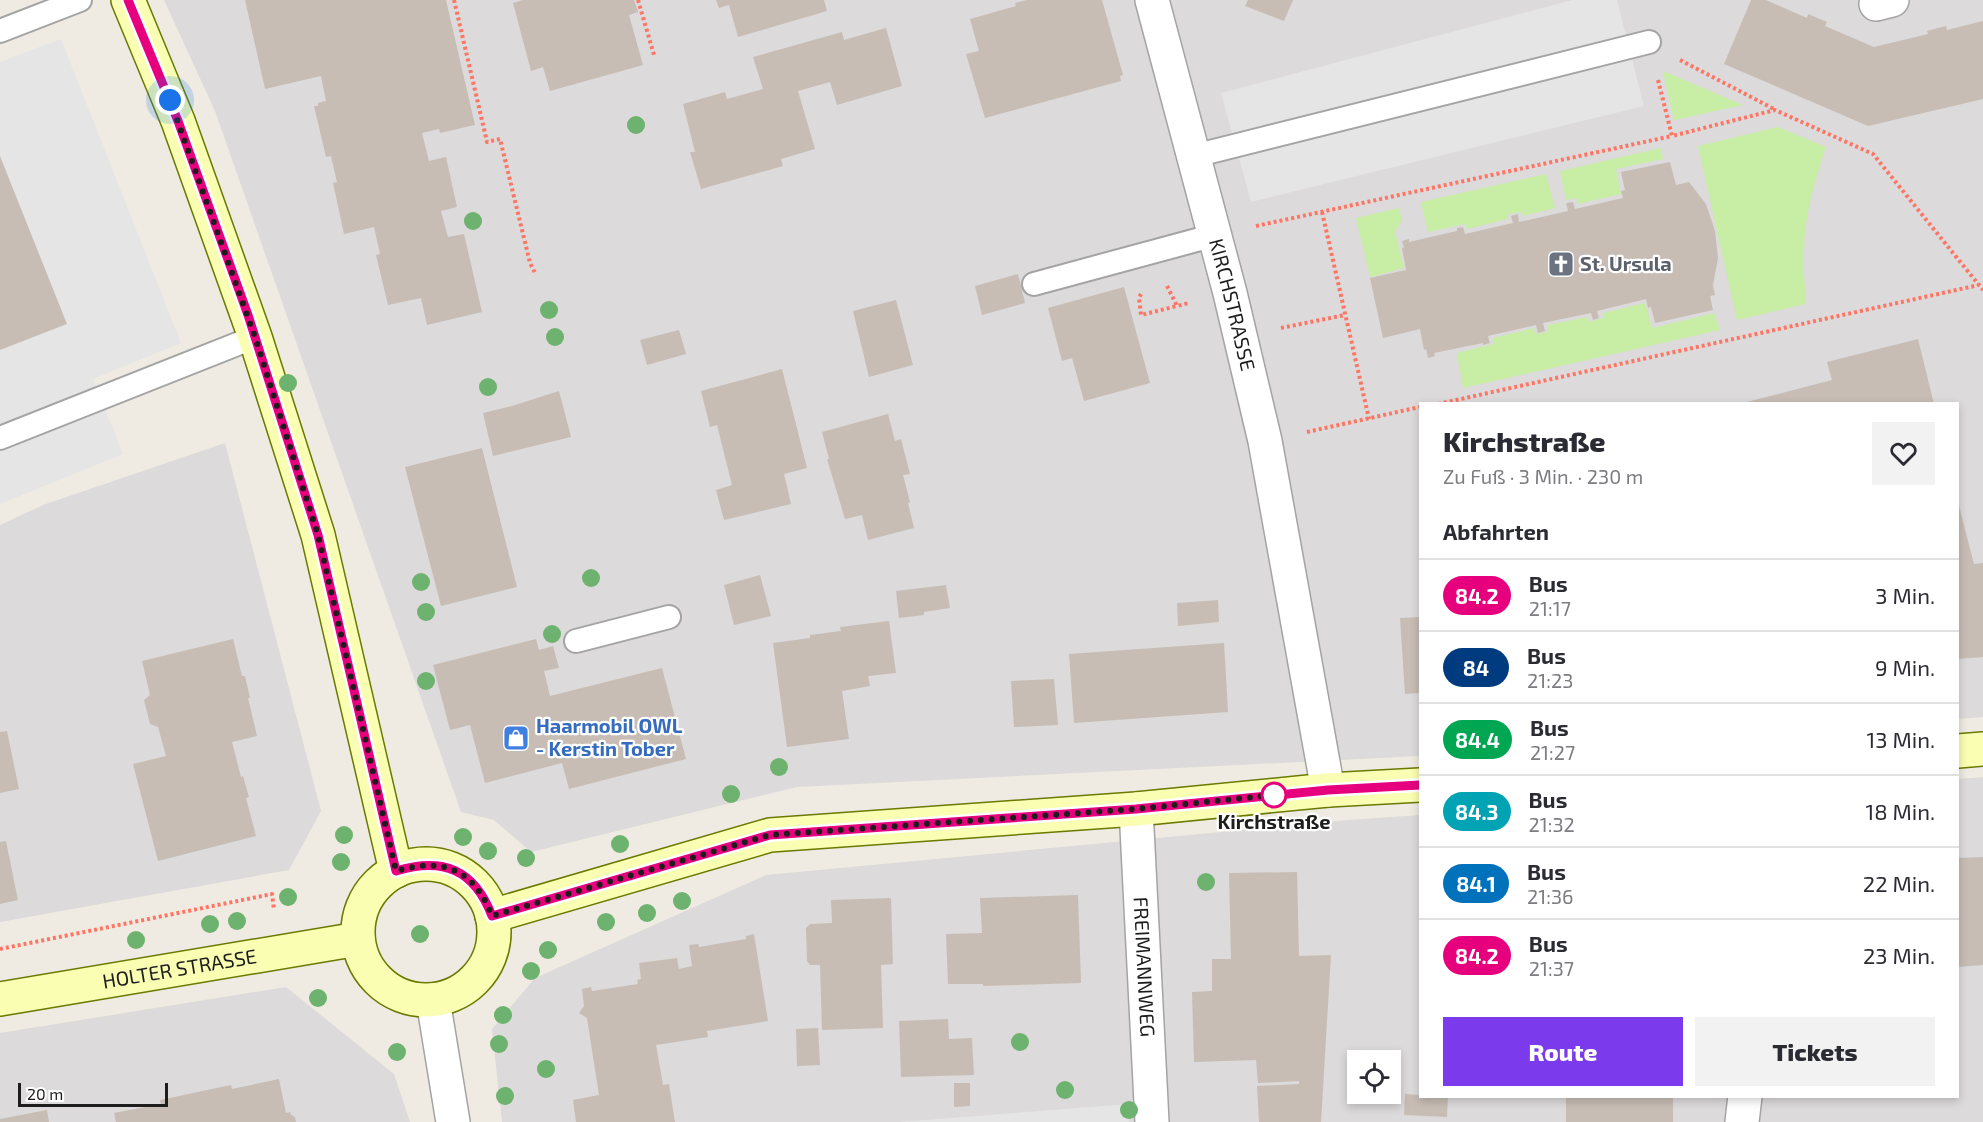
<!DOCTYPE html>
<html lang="de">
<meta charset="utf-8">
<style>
body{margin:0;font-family:"Exo 2",sans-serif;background:#f2f2f3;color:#2b2b33;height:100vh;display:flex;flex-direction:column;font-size:22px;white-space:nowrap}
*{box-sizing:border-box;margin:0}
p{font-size:20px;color:#7c7c81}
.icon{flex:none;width:33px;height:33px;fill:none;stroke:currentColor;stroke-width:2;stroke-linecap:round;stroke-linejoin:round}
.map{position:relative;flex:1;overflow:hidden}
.sheet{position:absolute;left:1419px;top:402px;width:540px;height:696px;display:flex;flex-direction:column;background:#fff;border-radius:0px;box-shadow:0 3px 9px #0003}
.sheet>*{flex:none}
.badge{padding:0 12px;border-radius:20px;font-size:21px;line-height:39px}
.buttons{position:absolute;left:1347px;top:1050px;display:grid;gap:12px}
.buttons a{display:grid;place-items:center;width:54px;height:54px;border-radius:0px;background:#fff;box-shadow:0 3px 9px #0003;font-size:30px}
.scale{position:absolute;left:18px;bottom:15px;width:150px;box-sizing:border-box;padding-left:6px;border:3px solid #1d1d1d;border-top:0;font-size:16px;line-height:21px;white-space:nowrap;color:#1d1d1d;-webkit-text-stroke:4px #fff;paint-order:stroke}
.you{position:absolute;width:30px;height:30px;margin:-15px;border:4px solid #fff;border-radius:50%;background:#1a73e8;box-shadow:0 0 0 9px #1a73e833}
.map>.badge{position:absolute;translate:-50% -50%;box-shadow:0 0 0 3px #fff}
h2{padding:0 24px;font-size:22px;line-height:54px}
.round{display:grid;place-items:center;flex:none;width:63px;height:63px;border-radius:0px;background:#f2f2f3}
.head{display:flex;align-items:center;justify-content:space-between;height:102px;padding:0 24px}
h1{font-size:28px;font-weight:800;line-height:45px}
.cta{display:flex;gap:12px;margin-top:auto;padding:12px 24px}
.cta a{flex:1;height:69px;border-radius:0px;background:#7c3aed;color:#fff;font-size:24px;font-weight:800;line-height:69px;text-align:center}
.cta a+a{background:#f2f2f3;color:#2b2b33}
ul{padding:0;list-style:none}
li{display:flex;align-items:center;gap:18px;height:72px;padding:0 24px;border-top:2px solid #e1e1e2}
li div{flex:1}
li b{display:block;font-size:22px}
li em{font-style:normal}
li .badge{min-width:66px;font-weight:700;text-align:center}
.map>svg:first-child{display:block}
</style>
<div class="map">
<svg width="1983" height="1122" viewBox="0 0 1983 1122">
<rect width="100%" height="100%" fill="#efebe2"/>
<path fill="#dcdada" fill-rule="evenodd" d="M164 0H1983V717L1958 719V404H1420V756L797 787 531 852 494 820 461 812 215 111Z
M225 443 321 811 289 870 0 922V525L43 505Z
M1983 777V1122H502L492 1029 535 978 766 875 1348 820 1420 815V1096H1958V779ZM1358 1060H1390V1094H1358Z
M286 987 394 1074 410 1122H0V1033Z"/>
<path fill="#c7eea4" d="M1663 71 1743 105 1674 120Z
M1778 127 1826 147C1815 181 1804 216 1804 252 1803 270 1805 287 1806 304L1737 320 1698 146Z
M1661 148 1663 159 1616 169 1621 194 1578 204 1577 198 1566 200 1560 171Z
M1546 174 1555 208 1523 216 1522 212 1508 214V219L1467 229 1465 224 1428 232 1421 202Z
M1399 208 1402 220 1395 232 1404 268 1370 277 1356 218Z
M1645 303 1652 328 1714 313 1720 330 1463 388 1457 353 1493 344V338L1534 328 1535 334 1548 332V325L1587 317 1590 322 1603 318V313Z"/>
<path fill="#e5e5e5" d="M1572 0H1617L1644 106 1251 202 1221 93Z
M61 39 181 343 93 379 123 454 0 504V350L67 324 0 156V62Z
M1129 1104V1122H899Z"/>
<path fill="#c7bdb5" d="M245 0H446L475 125 440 133 439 129 422 133 429 161 446 157 457 207 441 211 448 237 464 234 482 312 427 325 421 298 388 305 376 255 380 254 374 227 344 234 333 183 337 182 331 156 326 157 314 106H318V103L326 101 321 76 265 89Z
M523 0H634L638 12 629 15 643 65 550 91 543 67 531 71 513 3Z
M716 0H824L827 11 738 37 729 5 719 8Z
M1027 0H1102L1123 75 1120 76 1121 81 985 118 966 54 979 51 970 19 1016 6 1015 3Z
M1248 0H1293L1284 21 1245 6Z
M1751 0H1766L1807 18 1808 14 1827 22 1825 26 1874 47 1928 34 1927 31 1946 26 1947 30 1983 21V99L1868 126 1724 64Z
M886 28 902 86 837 105 830 82 798 91 815 149 781 159 783 166 701 189 690 152H695L683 104 725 92 727 99 763 89 753 57 842 32 844 40Z
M0 156 67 324 0 350Z
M1670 162 1676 185 1689 182 1706 204 1715 231 1718 258 1713 285 1715 295 1710 296 1713 310 1655 323 1651 307 1648 308 1646 299 1597 311 1599 318 1593 320 1591 313 1543 323 1545 331 1538 333 1536 325 1488 336 1490 343 1483 345V343L1434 353 1435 356 1428 358 1426 349 1424 350 1420 329 1383 338 1370 278 1406 270 1402 248H1404L1402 241 1409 239V242L1457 231V228L1463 227 1465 234 1513 223 1511 216 1518 214 1519 222 1568 211 1566 203 1573 202 1575 209 1623 198 1621 191 1625 190 1621 172Z
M1018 274 1025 303 982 315 975 286Z
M1124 287 1150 383 1084 401 1072 358 1062 361 1048 308Z
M896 300 913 365 869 377 853 311Z
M679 330 686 354 647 365 640 340Z
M1918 339 1934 404H1739L1832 380 1827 362Z
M782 369 807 468 784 474 791 504 724 520 716 490 732 485 717 425 710 427 701 391Z
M559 391 571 437 493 456 483 413 512 406Z
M888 414 895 441 901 439 910 474 903 475 910 502 908 503 914 528 868 540 862 515 845 519 827 459H829L822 432Z
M482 448 517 587 441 606 405 467Z
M1958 502 1974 564 1983 563V657L1958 659Z
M760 575 771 616 734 625 724 585Z
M946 585 950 608 924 612V615L899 618 896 591Z
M1218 600 1219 622 1178 626 1177 603Z
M1420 617V693L1405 694 1400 618Z
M889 621 896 673 868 676 870 686 842 691 849 739 787 747 773 643 810 638V635L841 631 840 627Z
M233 639 242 676H245L250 698H248L257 736 232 742 241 777 243 776 249 797 246 798 256 836 158 861 133 764 166 756 158 727 150 724 144 700 150 695 142 661Z
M536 639 539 650 553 646 559 668 544 671 550 696 662 668 686 759 569 789 562 763 485 783 470 725 450 730 433 665Z
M1224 643 1228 712 1074 723 1069 654Z
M1054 679 1058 725 1014 727 1011 681Z
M7 731 19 789 0 793V732Z
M6 841 18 900 0 904V842Z
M1983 857V965L1958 967V858Z
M1297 872 1299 956 1331 955 1321 1122H1259L1257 1086 1299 1084V1081L1258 1083 1256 1060 1194 1062 1192 992 1212 991V959H1231L1229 873Z
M1078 895 1081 983 983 986V984H948L946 934 982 933 980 898Z
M891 898 893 964 881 965 883 1028 822 1030 820 965H810L807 961 806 928 810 924 832 923 831 900Z
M754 934 768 1021 707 1031 708 1037 656 1045 663 1085 669 1084 675 1122H576L573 1100 599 1095 587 1018 579 1013 584 1006 582 989 591 987 592 991 638 984 637 980 641 979 639 963 677 958 679 969 692 966 689 945 698 944 699 947 746 939V936Z
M948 1019 949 1039 972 1038 974 1075 901 1077 899 1021Z
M818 1028 820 1065 797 1066 796 1029Z
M279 1079 286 1113 291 1112 290 1114 295 1117 296 1122H116L114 1113 161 1104 160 1100 231 1085 232 1089Z
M954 1083H970V1106L954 1107Z
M1405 1094 1420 1095V1096H1448L1447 1117 1404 1115Z
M1566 1096 1673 1098V1122H1566Z
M47 1110 49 1122H0V1119Z"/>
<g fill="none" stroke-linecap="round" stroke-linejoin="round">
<defs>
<path id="lane" d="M0 31 80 0
M1194 156 1649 42
M1034 284 1215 235
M0 438 255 337
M576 641 669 617"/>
<g id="street">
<path id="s1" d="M1152 0 1230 293 1265 441 1328 790"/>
<path d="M1876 4 1892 0"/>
<path id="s2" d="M1136 809 1152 1122"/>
<path d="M433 1000 453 1122"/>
<path d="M1742 1122 1745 1096"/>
</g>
<g id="secondary">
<path d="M128 0 178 121 255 337 318 535 396 871"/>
<path d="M1958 751 1983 749"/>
<circle cx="426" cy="932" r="68"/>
<path d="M492 916 770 835 1136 809 1328 790 1420 785"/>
<path id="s3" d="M0 999 358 939"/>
</g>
</defs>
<use href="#lane" stroke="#a4a4a4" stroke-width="26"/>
<use href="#street" stroke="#a4a4a4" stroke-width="36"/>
<use href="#secondary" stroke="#6a7900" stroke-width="36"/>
<path stroke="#ff7564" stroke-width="4" stroke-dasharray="3 3" stroke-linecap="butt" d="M454 0 487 142 500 139 530 263 535 273
M638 0 654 55
M1680 60 1774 109
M1658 80 1672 136 1775 110 1873 154 1983 290
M1322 212 1369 419
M1256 226 1672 136
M1167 286 1177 306 1189 303
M1141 294 1139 298 1141 315 1177 306
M1281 328 1345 315
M1438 404 1979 285
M1307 432 1420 407
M0 949 272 894 274 910"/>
<use href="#lane" stroke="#fff" stroke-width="22"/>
<use href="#street" stroke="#fff" stroke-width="33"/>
<use href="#secondary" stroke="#f9feb2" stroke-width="33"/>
</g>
<g fill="#6db26e">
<circle cx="636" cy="125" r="9"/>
<circle cx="473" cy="221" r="9"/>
<circle cx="549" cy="310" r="9"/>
<circle cx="555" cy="337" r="9"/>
<circle cx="288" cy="383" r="9"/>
<circle cx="488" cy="387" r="9"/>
<circle cx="591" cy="578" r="9"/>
<circle cx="421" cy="582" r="9"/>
<circle cx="426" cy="612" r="9"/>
<circle cx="552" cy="634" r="9"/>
<circle cx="426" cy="681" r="9"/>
<circle cx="779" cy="767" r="9"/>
<circle cx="731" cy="794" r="9"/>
<circle cx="344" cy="835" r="9"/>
<circle cx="463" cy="837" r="9"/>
<circle cx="620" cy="844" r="9"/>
<circle cx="488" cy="851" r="9"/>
<circle cx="526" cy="858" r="9"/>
<circle cx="341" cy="862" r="9"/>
<circle cx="1206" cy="882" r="9"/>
<circle cx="288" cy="897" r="9"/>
<circle cx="682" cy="901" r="9"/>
<circle cx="647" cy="913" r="9"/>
<circle cx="237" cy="921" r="9"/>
<circle cx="606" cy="922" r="9"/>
<circle cx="210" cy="924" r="9"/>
<circle cx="420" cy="934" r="9"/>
<circle cx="136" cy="940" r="9"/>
<circle cx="548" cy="950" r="9"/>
<circle cx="531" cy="971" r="9"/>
<circle cx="318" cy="998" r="9"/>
<circle cx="503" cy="1015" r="9"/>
<circle cx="1020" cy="1042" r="9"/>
<circle cx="499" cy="1044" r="9"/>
<circle cx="397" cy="1052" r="9"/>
<circle cx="546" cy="1069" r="9"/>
<circle cx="1065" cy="1090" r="9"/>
<circle cx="505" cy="1096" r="9"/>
<circle cx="1129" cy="1110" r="9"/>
</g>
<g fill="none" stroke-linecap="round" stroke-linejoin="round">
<defs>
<path id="line" d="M128 0 178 121 248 315 318 535 396 871C443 857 474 869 492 916L770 835 1136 809 1328 790 1420 785"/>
</defs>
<use href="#line" stroke="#fff" stroke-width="14"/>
<use href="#line" stroke="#e6007e" stroke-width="9"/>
<path stroke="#1d1d1d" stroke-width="6" stroke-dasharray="0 10.8" d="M170 100 255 337 318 535 396 871C443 857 474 869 492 916L770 835 1136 809 1274 795"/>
</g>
<defs>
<symbol id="church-square" viewBox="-11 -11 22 22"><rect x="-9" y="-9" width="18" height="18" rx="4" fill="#6b7280" stroke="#fff"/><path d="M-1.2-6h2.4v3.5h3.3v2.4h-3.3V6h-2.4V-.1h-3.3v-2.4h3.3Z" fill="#fff"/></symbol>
<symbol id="shop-square" viewBox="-11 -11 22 22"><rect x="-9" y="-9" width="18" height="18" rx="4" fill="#3f7fe0" stroke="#fff"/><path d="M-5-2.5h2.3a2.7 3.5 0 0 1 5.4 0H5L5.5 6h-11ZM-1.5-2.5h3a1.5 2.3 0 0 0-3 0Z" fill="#fff"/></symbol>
</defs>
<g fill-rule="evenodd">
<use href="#church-square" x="1546" y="249" width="30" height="30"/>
<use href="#shop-square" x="501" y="723" width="30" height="30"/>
</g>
<circle fill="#fff" stroke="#e6007e" stroke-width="3" cx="1274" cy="795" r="12"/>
<g text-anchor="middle" stroke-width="4.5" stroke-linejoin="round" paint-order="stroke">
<g font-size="20" font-weight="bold" fill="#5b616d" stroke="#fff" text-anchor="start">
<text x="1580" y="271">St. Ursula</text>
</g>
<g font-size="20" fill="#1d1d1d" stroke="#fff">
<text dy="7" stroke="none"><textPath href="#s1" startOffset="315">KIRCHSTRASSE</textPath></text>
<text dy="7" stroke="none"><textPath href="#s2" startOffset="158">FREIMANNWEG</textPath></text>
<text dy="7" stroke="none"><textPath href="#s3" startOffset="182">HOLTER STRASSE</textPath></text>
</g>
<g font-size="20" font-weight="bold" fill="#366cbe" stroke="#fff" text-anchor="start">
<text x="536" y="733">Haarmobil OWL<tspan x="536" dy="23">- Kerstin Tober</tspan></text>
</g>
<g font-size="20" font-weight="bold" fill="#1d1d1d" stroke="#fff">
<text x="1274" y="829">Kirchstraße</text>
</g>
</g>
</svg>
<div class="buttons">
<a><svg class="icon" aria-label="locate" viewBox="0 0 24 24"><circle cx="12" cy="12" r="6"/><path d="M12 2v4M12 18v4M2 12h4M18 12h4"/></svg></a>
</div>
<div class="scale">20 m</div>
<div class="you" style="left:170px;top:100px"></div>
<section class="sheet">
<div class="head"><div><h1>Kirchstraße</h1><p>Zu Fuß · 3 Min. · 230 m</p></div><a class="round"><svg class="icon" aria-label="heart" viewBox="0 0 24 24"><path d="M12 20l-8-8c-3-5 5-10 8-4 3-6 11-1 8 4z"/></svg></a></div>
<h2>Abfahrten</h2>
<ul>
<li><span class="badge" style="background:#e6007e;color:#fff">84.2</span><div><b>Bus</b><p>21:17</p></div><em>3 Min.</em></li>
<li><span class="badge" style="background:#003b80;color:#fff">84</span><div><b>Bus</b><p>21:23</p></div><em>9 Min.</em></li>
<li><span class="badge" style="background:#00a651;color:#fff">84.4</span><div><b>Bus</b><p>21:27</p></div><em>13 Min.</em></li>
<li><span class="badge" style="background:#00a3b4;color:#fff">84.3</span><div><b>Bus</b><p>21:32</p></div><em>18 Min.</em></li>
<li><span class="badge" style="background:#0072bc;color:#fff">84.1</span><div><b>Bus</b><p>21:36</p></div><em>22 Min.</em></li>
<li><span class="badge" style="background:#e6007e;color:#fff">84.2</span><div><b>Bus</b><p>21:37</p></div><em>23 Min.</em></li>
</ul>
<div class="cta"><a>Route</a><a>Tickets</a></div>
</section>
</div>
